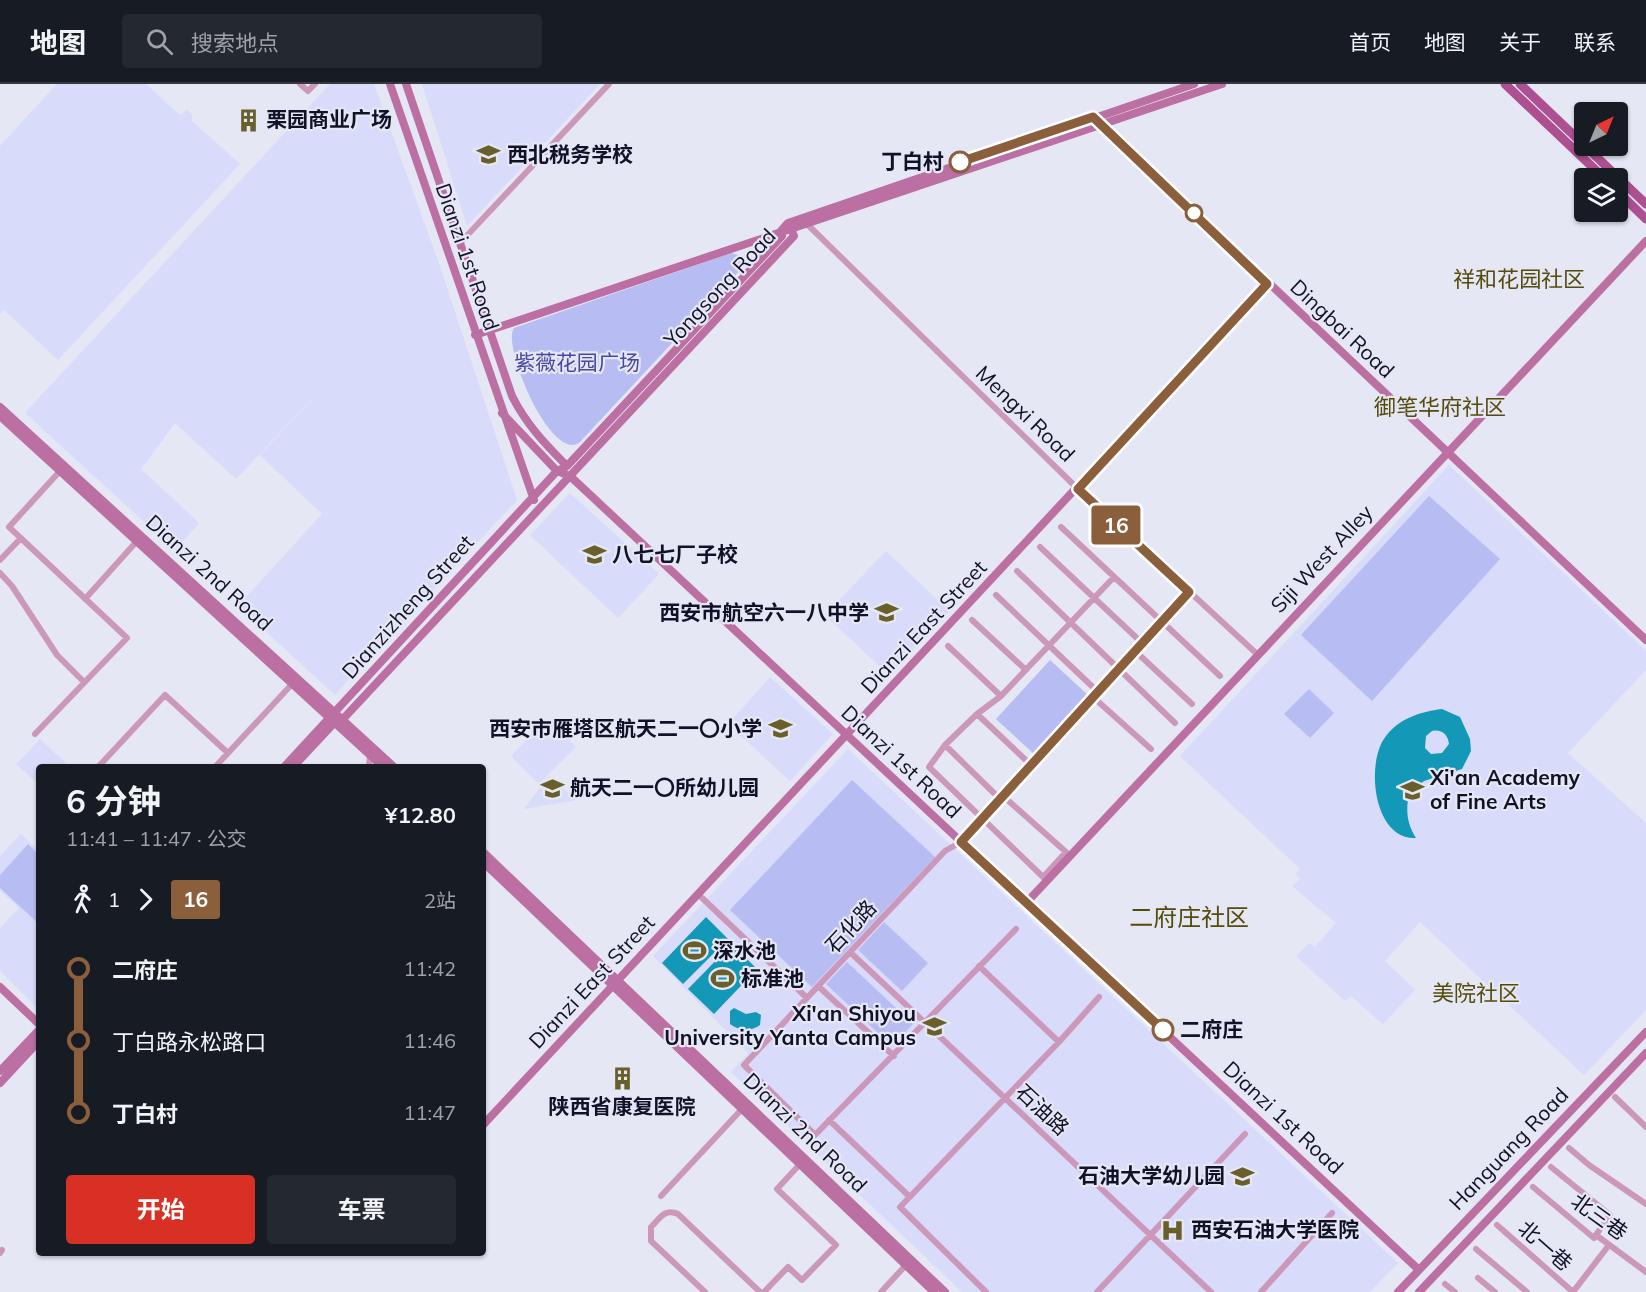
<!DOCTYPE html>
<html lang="zh">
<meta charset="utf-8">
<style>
body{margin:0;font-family:Mulish,"Noto Sans SC",sans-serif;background:#242831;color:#f1f3f6;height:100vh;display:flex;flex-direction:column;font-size:22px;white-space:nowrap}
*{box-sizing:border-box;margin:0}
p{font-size:20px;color:#9ea1a6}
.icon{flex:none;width:33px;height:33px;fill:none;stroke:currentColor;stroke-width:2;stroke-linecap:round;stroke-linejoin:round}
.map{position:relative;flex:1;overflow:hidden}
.details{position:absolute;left:36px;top:680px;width:450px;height:492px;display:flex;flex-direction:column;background:#171b24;border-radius:6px;box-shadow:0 2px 4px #0004}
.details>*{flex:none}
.badge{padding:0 12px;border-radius:4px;font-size:21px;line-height:39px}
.needle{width:39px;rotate:43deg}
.buttons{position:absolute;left:1574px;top:18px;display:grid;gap:12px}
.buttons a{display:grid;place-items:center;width:54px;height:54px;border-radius:6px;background:#171b24;box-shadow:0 2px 4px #0004;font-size:30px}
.map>.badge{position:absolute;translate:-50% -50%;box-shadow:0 0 0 3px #fff}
.legs{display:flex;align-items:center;gap:9px;height:66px;padding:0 30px;font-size:20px}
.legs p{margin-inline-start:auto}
.summary{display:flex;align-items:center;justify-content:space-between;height:102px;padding:0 30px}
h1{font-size:33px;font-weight:700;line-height:45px}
.cta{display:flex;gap:12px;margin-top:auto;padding:12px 30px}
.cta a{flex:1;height:69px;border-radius:6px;background:#d93025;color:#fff;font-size:24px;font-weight:700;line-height:69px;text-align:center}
.cta a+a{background:#242831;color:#f1f3f6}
ul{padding:0 30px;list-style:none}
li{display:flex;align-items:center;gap:21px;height:72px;font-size:22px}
li i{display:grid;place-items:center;width:9px;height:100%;margin:0 8px;background:currentColor}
li i::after{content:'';width:15px;height:15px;margin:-8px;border:4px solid;border-radius:50%;background:#171b24}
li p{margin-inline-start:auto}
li:first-child i{background:linear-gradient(#0000 50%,currentColor 0)}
li:last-child i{background:linear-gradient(currentColor 50%,#0000 0)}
header{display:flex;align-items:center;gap:36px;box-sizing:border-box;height:84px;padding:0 30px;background:#171b24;border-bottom:2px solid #363941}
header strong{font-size:28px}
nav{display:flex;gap:33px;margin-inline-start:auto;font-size:21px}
.search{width:420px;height:54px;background:#242831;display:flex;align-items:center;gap:15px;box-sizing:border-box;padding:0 21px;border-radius:6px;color:#9ea1a6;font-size:22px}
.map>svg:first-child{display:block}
</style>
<header>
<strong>地图</strong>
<div class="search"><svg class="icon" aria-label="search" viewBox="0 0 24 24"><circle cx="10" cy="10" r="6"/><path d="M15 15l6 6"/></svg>搜索地点</div>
<nav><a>首页</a><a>地图</a><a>关于</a><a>联系</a></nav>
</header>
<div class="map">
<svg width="1646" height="1208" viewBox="0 0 1646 1208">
<rect width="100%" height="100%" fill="#e5e7f4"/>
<path fill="#d8dbf9" d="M57 0H146L175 27 181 31 187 25 192 30V37L240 80 58 276 4 226 0 230V62Z
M330 0H374L439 179 517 416 335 611 238 522 322 430 260 371 348 276 236 395 175 339 141 385 199 439 175 466 25 329Z
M422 0H600L467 142Z
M1449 381 1646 567V586L1568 669 1646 739V926L1584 991 1420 838 1385 877 1415 906 1383 940 1351 912 1345 917 1296 872 1309 859 1315 863 1336 839 1292 802 1300 795 1295 790 1300 785 1180 672Z
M570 409 659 490 618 534 530 451Z
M886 467 949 527 889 591 825 531Z
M770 593 833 650 790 697 728 640Z
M547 635 576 663 539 700 511 672Z
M40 655 69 682H39V701L16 680Z
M848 665 1398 1179 1370 1208H962L731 988 748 969 653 872Z
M549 692 577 716 524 725Z
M21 750 39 767V926L0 887V844L19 824 0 807V772Z"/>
<path fill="#b7bcf3" d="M731 169 738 171 744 182 741 185 579 359C550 377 501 260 514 244Z
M1429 412 1500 475 1372 617 1301 551Z
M1050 576 1089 612 1035 671 996 635Z
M1309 605 1334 629 1310 654 1284 630Z
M852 696 935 773 812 903 730 826Z
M28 760 39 771V840L0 804V791Z
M884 838 928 879 902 907 858 866Z
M847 878 913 940 892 962 826 900Z"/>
<path fill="#1498b7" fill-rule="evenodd" d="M1442 625 1460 633 1470 655 1471 667 1462 685 1424 697 1409 709C1406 726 1406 738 1416 754 1373 756 1365 678 1386 652 1400 634 1420 628 1442 625ZM1432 647C1441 645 1448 650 1449 660L1442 669 1431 670 1425 664 1426 652Z
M706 833 728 855 683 900 662 879Z
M732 860 757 885 714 930 688 905Z
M734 924 746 930 756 928 761 931 760 941C751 948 739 947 730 940V927Z"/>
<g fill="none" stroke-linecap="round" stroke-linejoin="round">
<path stroke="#cc98ba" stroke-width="6" d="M300 0 308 7 315 0
M806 139 1078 405 1257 570
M460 159 609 0
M1061 443 1220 592
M1040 463 1141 558
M0 476 21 454
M1017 487 1175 639
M0 489 12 502 57 571 84 598
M996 511 1098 608
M85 515 137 457
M972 536 1026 586
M948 562 1001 612
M1134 566 1192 620
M1093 613 1151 665
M977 630 1001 612 1114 493
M35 650 127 554 9 443 60 387
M945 661 1000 715
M99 682 165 611 228 669
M216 682 293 599
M369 682 370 671
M1003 712 1066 768 1043 793 929 683 945 661 977 630 1031 681
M699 811 807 914
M1016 845 815 1051 744 981 945 767 961 758 1189 508
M851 869 1211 1208
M979 882 1059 958
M818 902 894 972
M1615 1013 1646 1043
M829 1036 910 1113
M1569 1064 1589 1081 1646 1120
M1551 1083 1610 1131 1596 1151
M1533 1103 1594 1154 1596 1151 1646 1188
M661 1112 742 1025
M1497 1141 1573 1208 1609 1161
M1476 1165 1527 1208
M0 1169 2 1166
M1478 1194 1495 1208
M1445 1200 1455 1208
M705 1208 651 1157V1143C660 1134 665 1124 678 1130L760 1208
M764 1208 788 1183 802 1196 836 1161 777 1105 800 1080
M881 1208 906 1181
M986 1208 900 1123 1059 958 1099 913
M1097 1208 1245 1050
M1261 1208 1332 1129"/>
<path stroke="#bb6fa2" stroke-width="8" d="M390 0 534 416
M406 0 512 312C526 340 545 360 567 382
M1098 37 1646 556
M475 251 1222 0
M0 323 393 682
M502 329 557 387 570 392 1419 1186
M0 332 382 682
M285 682 557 387 567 382 782 152 781 147 788 139 1194 0
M294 682 335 638 343 635 794 152 790 142
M483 768 945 1208
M483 778 934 1208
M1027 818 1646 157
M0 903 39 940
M0 987 39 946
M0 999 39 957
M483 1041 1267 199
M1398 1208 1646 948
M1419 1208 1646 969"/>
<path stroke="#ad4f91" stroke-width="9" d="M1505 0 1604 94
M1520 0 1584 61
M1585 62 1646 120
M1617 107 1646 135"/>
</g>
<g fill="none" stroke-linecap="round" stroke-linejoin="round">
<defs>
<path id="line-1" d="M960 78 1093 33 1267 200 1078 405 1189 508 961 758 1163 946"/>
</defs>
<use href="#line-1" stroke="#fff" stroke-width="14"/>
<use href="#line-1" stroke="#8b5e3c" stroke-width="9"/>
</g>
<defs>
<symbol id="building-bare" viewBox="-9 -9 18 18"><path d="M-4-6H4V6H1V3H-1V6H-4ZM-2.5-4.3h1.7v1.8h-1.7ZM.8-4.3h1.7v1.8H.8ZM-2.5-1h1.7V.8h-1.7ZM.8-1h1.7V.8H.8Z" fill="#685f2b" stroke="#e5e7f4" stroke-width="2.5" paint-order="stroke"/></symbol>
<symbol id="university-bare" viewBox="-9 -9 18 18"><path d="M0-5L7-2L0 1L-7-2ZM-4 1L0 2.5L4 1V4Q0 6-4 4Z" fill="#685f2b" stroke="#e5e7f4" stroke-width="2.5" paint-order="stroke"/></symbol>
<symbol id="school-bare" viewBox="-9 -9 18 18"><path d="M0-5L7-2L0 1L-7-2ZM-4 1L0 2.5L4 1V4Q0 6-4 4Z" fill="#685f2b" stroke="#e5e7f4" stroke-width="2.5" paint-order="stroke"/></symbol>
<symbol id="stadium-bare" viewBox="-9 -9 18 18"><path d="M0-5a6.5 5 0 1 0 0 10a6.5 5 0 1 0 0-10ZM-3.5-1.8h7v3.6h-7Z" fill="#685f2b" stroke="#e5e7f4" stroke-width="2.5" paint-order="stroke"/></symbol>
<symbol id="hospital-bare" viewBox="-9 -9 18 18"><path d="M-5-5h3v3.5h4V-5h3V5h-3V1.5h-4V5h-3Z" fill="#685f2b" stroke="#e5e7f4" stroke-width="2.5" paint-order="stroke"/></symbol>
</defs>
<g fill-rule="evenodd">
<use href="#building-bare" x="232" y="20" width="33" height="33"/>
<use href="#university-bare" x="472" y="54" width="33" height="33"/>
<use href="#school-bare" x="578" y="454" width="33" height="33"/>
<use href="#school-bare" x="870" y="512" width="33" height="33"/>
<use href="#school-bare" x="764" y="628" width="33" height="33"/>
<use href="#school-bare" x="536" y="688" width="33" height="33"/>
<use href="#university-bare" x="1396" y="690" width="33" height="33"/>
<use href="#stadium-bare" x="678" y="850" width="33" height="33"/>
<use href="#stadium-bare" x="706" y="878" width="33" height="33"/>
<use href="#university-bare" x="918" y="926" width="33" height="33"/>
<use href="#building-bare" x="606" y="978" width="33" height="33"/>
<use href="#school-bare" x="1226" y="1076" width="33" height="33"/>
<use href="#hospital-bare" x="1156" y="1130" width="33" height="33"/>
</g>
<g fill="#fff" stroke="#8b5e3c" stroke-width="3">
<circle cx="960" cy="78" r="10"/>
<circle cx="1194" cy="129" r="8"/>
<circle cx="1163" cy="946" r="10"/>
</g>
<g text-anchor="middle" stroke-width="4.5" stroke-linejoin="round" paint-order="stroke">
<g font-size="21" font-weight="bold" fill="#111128" stroke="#e5e7f4" text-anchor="start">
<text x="266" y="43">栗园商业广场</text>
<text x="507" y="78">西北税务学校</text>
<text x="612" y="478">八七七厂子校</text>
<text x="869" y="536" text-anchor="end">西安市航空六一八中学</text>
<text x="762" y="652" text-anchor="end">西安市雁塔区航天二一〇小学</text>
<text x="1430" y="701">Xi'an Academy<tspan x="1430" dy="24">of Fine Arts</tspan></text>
<text x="570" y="711">航天二一〇所幼儿园</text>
<text x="713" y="874">深水池</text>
<text x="741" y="902">标准池</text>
<text x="916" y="937" text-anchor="end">Xi'an Shiyou<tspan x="916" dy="24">University Yanta Campus</tspan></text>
<text x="622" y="1030" text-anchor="middle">陕西省康复医院</text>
<text x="1225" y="1099" text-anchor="end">石油大学幼儿园</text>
<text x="1191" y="1153">西安石油大学医院</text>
</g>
<g font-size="21" font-weight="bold" fill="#111128" stroke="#e5e7f4" text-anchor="end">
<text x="944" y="85">丁白村</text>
<text x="1180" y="953" text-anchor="start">二府庄</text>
</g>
<g font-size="21" fill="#111128" stroke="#e5e7f4">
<text transform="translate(467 173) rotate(71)" y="7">Dianzi 1st Road</text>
<text transform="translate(720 204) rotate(-47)" y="7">Yongsong Road</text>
<text transform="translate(1342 245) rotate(43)" y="7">Dingbai Road</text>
<text transform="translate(1025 330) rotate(44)" y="7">Mengxi Road</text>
<text transform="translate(1322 475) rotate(-47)" y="7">Siji West Alley</text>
<text transform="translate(209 489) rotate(42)" y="7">Dianzi 2nd Road</text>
<text transform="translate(408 523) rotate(-48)" y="7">Dianzizheng Street</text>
<text transform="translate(924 543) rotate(-47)" y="7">Dianzi East Street</text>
<text transform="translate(901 678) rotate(43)" y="7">Dianzi 1st Road</text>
<text transform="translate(851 843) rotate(-47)" y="7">石化路</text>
<text transform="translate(592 898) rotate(-47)" y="7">Dianzi East Street</text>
<text transform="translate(1042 1026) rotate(43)" y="7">石油路</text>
<text transform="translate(1283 1034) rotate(43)" y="7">Dianzi 1st Road</text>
<text transform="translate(805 1049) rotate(44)" y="7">Dianzi 2nd Road</text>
<text transform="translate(1509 1065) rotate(-46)" y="7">Hanguang Road</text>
<text transform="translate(1599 1133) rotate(36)" y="7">北三巷</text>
<text transform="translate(1545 1162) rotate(41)" y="7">北一巷</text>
</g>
<g font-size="21" fill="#4948a1" stroke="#e5e7f4">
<text x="577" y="286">紫薇花园广场</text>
</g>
<g font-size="22" fill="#554b0b" stroke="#e5e7f4">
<text x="1519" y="203">祥和花园社区</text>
<text x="1440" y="331">御笔华府社区</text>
<text x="1476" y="917">美院社区</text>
</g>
<g font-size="24" fill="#554b0b" stroke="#e5e7f4">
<text x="1189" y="842">二府庄社区</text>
</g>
</g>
</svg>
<div class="buttons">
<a><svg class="needle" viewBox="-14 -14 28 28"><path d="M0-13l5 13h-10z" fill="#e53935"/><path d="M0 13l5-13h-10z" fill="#9ea1a6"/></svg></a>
<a><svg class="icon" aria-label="layers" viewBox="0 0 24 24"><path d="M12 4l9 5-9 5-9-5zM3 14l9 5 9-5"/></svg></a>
</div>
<b class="badge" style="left:1116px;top:441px;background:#8b5e3c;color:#fff">16</b>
<section class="details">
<div class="summary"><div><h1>6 分钟</h1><p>11:41 – 11:47 · 公交</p></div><b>¥12.80</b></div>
<div class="legs"><svg class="icon" aria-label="walk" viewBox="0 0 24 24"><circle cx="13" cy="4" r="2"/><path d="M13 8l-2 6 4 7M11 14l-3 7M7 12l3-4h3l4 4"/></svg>1<svg class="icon" aria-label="forward" viewBox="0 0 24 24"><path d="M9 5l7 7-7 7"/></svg><b class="badge" style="background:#8b5e3c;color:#fff">16</b><p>2站</p></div>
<ul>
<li><i style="color:#8b5e3c"></i><b>二府庄</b><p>11:42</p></li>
<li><i style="color:#8b5e3c"></i><span>丁白路永松路口</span><p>11:46</p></li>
<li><i style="color:#8b5e3c"></i><b>丁白村</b><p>11:47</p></li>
</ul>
<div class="cta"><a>开始</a><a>车票</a></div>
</section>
</div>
